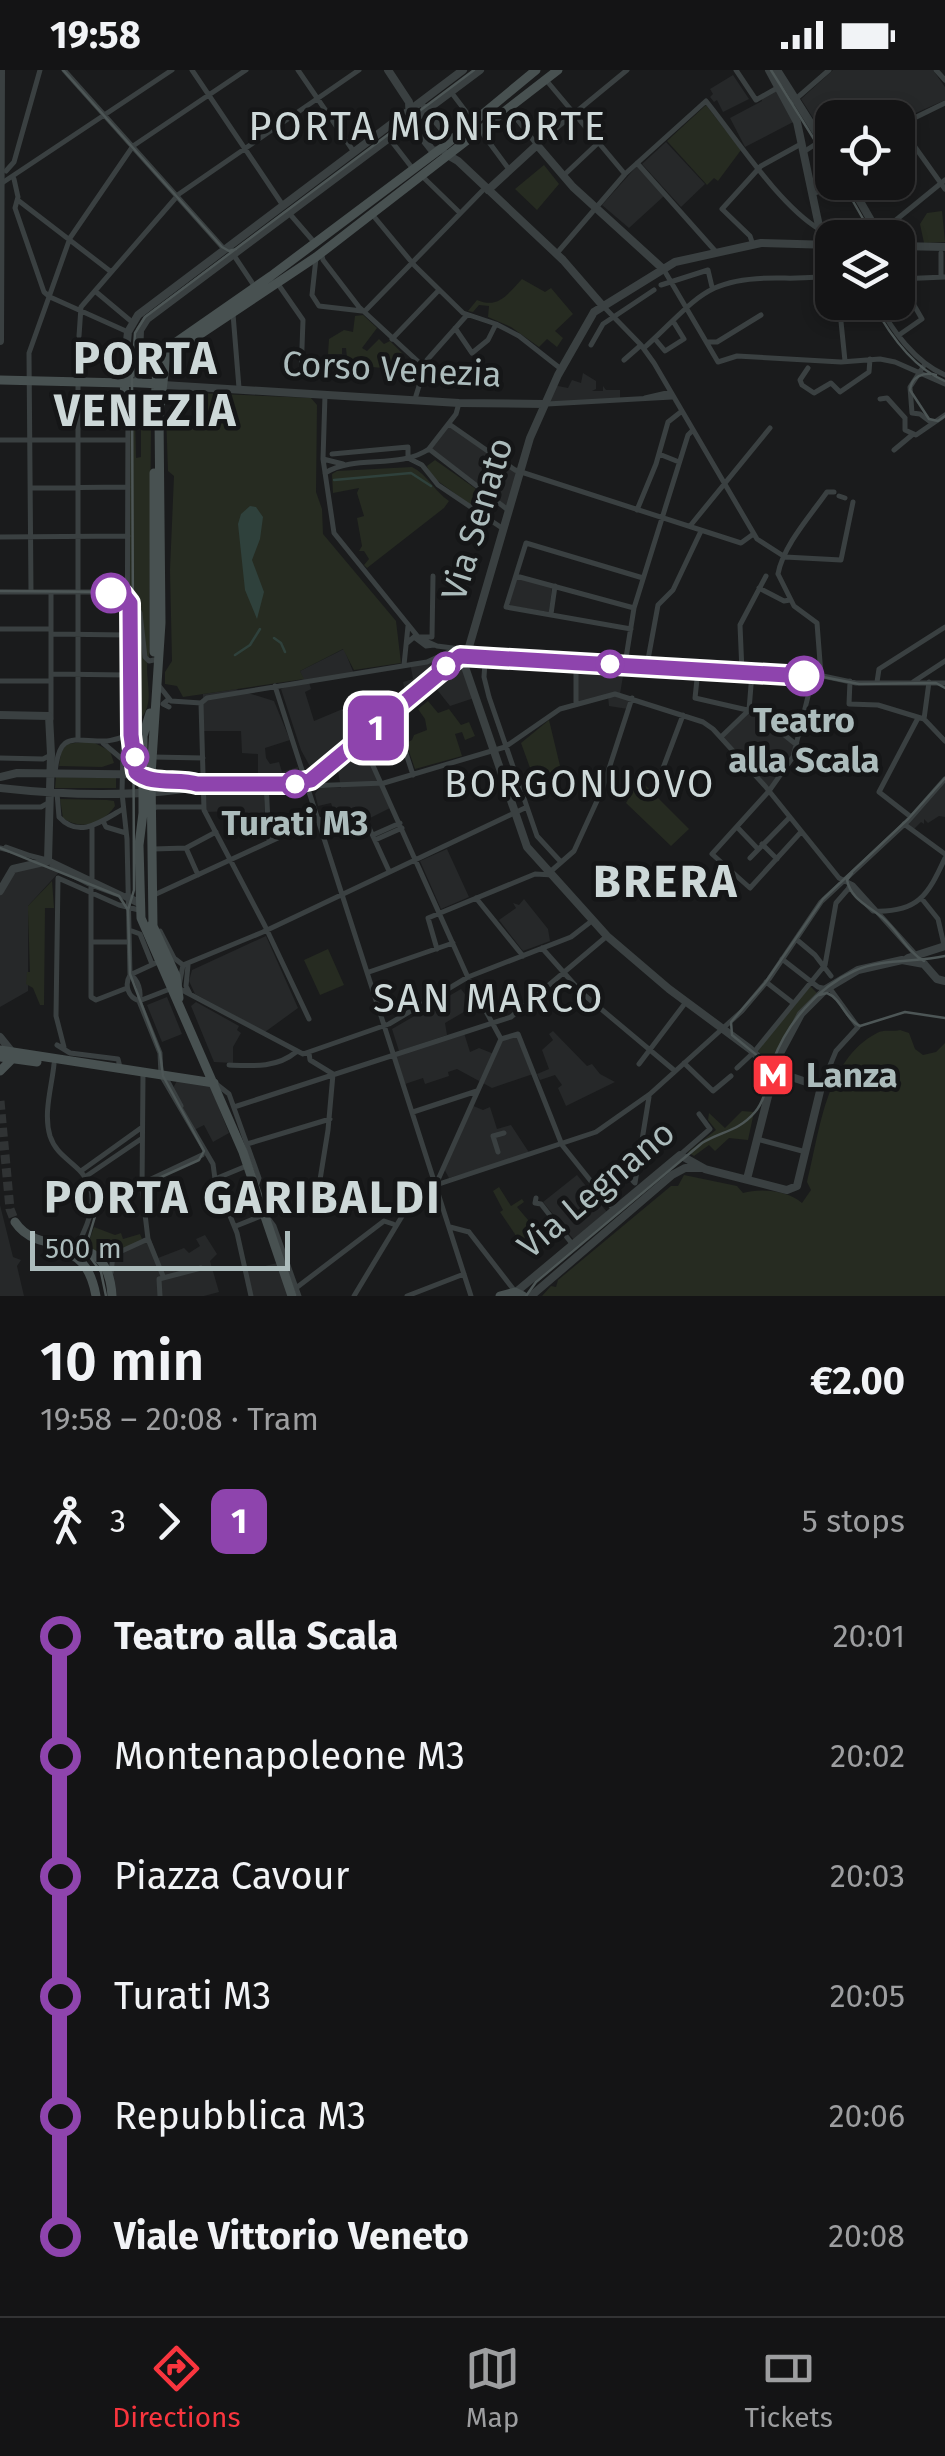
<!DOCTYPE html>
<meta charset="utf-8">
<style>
body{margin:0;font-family:"Fira Sans",sans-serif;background:#212122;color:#f1f3f6;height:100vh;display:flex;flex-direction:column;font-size:38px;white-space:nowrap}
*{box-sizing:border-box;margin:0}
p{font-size:32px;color:#9d9ea0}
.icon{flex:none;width:55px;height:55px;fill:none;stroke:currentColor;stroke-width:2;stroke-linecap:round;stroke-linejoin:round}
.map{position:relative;height:1226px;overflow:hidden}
.panel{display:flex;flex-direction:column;background:#141415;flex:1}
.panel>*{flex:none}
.badge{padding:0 20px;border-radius:15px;font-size:35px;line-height:65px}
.fabs{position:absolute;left:815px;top:30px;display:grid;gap:20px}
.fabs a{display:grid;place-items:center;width:100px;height:100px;border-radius:20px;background:#141415;box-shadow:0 5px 15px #0003,0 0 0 2px #333334;font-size:50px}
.scale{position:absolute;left:30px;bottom:25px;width:260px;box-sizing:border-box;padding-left:10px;border:5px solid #acbcbc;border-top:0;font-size:28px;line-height:35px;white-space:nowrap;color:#acbcbc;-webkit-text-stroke:8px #151617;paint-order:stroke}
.map>.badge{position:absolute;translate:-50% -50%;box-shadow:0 0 0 5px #fff}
.legs{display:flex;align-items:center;gap:15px;height:110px;padding:0 40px;font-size:32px}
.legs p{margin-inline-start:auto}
.summary{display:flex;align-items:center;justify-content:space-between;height:170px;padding:0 40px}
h1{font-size:55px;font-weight:600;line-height:75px}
ul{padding:0 40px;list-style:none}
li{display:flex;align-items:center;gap:35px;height:120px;font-size:38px}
li i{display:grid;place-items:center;width:15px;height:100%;margin:0 12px;background:currentColor}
li i::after{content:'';width:25px;height:25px;margin:-12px;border:8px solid;border-radius:50%;background:#141415}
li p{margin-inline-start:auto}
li:first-child i{background:linear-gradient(#0000 50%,currentColor 0)}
li:last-child i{background:linear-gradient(currentColor 50%,#0000 0)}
.status{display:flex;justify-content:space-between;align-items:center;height:70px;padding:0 50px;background:#141415;direction:ltr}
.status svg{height:28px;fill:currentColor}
.tabs{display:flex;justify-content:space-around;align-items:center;height:140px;border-top:2px solid #333334;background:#141415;font-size:28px;color:#9d9ea0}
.tabs a{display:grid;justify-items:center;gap:5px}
.tabs .on{color:#f9353e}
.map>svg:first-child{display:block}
</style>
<div class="status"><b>19:58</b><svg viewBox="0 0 49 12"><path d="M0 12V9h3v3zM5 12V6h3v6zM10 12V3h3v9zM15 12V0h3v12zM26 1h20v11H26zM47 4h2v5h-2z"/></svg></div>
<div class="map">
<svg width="945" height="1226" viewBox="0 0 945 1226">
<rect width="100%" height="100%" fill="#1a1b1c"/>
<path fill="#262829" d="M833 0H933L945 17V30L898 51V48H832V78L801 29Z
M733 5 749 29 723 42 717 30 714 32 710 27 713 24 710 19Z
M780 17 797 50 745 77 730 48 762 31 761 27Z
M666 72 705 114 681 137 642 94Z
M637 96 664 126 629 158 602 135Z
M583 303 596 311V319L592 321H603V316L606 320H620V331L544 334 553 315 568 318 572 310 581 313Z
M449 354 518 401 507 439 429 379Z
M517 508 552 517 549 542 511 536 509 533Z
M344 579 354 604 309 612 311 619 305 622 314 651 357 633 360 640 370 635 379 654 366 665 362 662 313 702 301 680 281 619 303 609 300 601Z
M430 590 437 606 450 599 464 598 474 628 450 636 431 612 407 631 403 612 413 609 410 592Z
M576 593 625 594 620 624 632 628 628 639 609 636 608 626 576 634Z
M235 619 274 631 290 670 265 678 266 688 270 694 279 692 282 702 298 697 297 708H258V684L242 683 241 661H203V624Z
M749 640 798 676 769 721 722 666Z
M362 673 392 737 370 748 365 738 337 751 331 733 318 736 315 724 319 718H341L337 696Z
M945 709V747L939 746 928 753 924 749V754L921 752 912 761 905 754Z
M205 717 264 719 265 745H248L243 749 233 741 206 742Z
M447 779 469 827 441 839 420 791Z
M44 792 61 800 28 836V921L0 937V824L10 801Z
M524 829 548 859 550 871 523 881 499 850 516 838 513 833 519 835Z
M266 866 298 938 265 962 195 924 189 911 192 900Z
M461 919 474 936 445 953 447 965 399 981 392 959Z
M167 927 182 964 162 972 147 935Z
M196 932 239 956 237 960 241 963 233 977V993L214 992 191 936Z
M553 961 587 996 592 994 600 1004 615 1012 566 1036 558 1018 562 1015 555 1005 540 1010 537 1004 549 999 542 980 553 970 549 964Z
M464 963 470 982 479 978 494 984 502 969 517 963 533 1004 492 1018 457 999 448 1002 449 1006 425 1014 423 1008 405 1014 395 985Z
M178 1009 209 1013 229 1063 213 1072 204 1055 194 1060 173 1018Z
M471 1035 483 1040 490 1037 497 1059 511 1055 530 1084 449 1108 443 1097Z
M577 1105 607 1142 574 1170 543 1132Z
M0 1135 13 1187 21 1190 17 1196 24 1226H0Z
M149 1165 158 1188 184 1178 189 1183 200 1176 196 1169 205 1165 217 1184 210 1191 219 1222 204 1226H112V1186Z
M277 1193 288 1226H251L245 1201Z"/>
<path fill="#262b21" d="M706 35 741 80 718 111 714 108 707 115 667 71Z
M544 95 559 114 537 140 515 119Z
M942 141 945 172 924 173 920 154 927 143Z
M522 209 545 222 551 218 573 244 555 261 563 268 557 277 547 269 539 277 511 257 488 247 489 236 479 235 473 242 468 241 477 230C498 239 507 225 522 209Z
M363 245 377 258 362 278 367 281 379 269 384 274 390 271 405 286 400 297 385 293 383 298 361 296 356 308H349L346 278H342V284H328L329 269 344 260 353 262 355 246Z
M196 323 311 328 317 335 316 422 322 439 323 464 396 551 401 593 354 600 343 579 300 601 304 609 183 627 177 616 165 614V602L172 591 170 500 174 406 168 401 166 344H174L176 350 195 349Z
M135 346 136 388 141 387V347L151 356 149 586C142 606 158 632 139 650H130L129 347Z
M435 390 493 431 483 444 431 406 427 396Z
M412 397C428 405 434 421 449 431L444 438 367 498 364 495 369 489 364 481H359L362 476 357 448 364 446 357 423 359 418 333 423 332 404 337 401Z
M428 631 438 643 449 639 461 655 469 652 475 666 465 670 462 662 455 664 462 686 415 699 406 673 412 670 414 665 427 660 425 649 418 639Z
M549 650 561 700 533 706 521 673Z
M91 671 110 681 114 693 102 697 59 696 61 682 67 674Z
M56 707 116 708V718H55Z
M640 710 689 759 671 776 626 733Z
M60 729 107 730 114 731 115 736C103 754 81 761 63 748Z
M52 811 54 838H45L44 935H40L33 918 26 914 27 902H30L28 841V836Z
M328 879 344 915 320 925 304 890Z
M809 915 817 923 799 943 773 987 765 988 757 980Z
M900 960 909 963 915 979 923 985 936 982 945 973V1226H542L551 1216 556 1217 558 1210 671 1116H678L684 1105 737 1116 743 1123C759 1118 788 1120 802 1133L811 1120 807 1112C820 1062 825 990 877 963 884 959 891 962 900 960Z
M742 1041 754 1042 748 1070 729 1068 715 1081 709 1075 694 1086 688 1082 716 1060 708 1050 709 1043 725 1058Z
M499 1117 511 1136 522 1129 524 1132 517 1137 534 1157 523 1176 500 1142 503 1140 493 1121Z
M94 1157 115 1165 121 1163 123 1169 140 1164 142 1169 104 1191 88 1174Z"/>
<path fill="#2f413c" d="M250 436 256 437 263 447 260 469 252 490 264 522 257 549 245 520 238 454 241 444Z"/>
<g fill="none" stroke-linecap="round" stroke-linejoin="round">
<path stroke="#2f413c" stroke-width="2.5" d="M334 410 411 403 431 416
M274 568 281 573 285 582
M235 585 250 575 260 559"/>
<path stroke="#303334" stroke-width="5" stroke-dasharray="5 2.5" stroke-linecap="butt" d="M479 581H480
M475 590 476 591"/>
<path stroke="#303334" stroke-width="9" stroke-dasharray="9 4.5" stroke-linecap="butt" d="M0 1031 10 1139 15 1152"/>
<path stroke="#3a4041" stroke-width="5" d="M64 0 225 180
M192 0 282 134
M298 0 354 82
M736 0 756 30 779 17
M936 0 945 10
M546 10 624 103
M451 22 473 51
M790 34 829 0
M509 39 537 75
M904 52 915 77 945 119
M898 56 945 33
M480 60 508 98
M389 68 413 99
M537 74 627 0
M805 81 822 70
M637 93 717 183
M6 101 14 92 40 0
M563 106 597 74
M423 107 460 143
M14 109 18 127 15 138 44 222 50 227
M2 113 172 0
M812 124 838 115
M19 131 110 201
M289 143 314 172
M371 143 414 195 463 243 496 254 519 266 561 299
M880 163 945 110
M753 175 750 166 722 139 761 96 801 74
M823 175 832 209
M321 182 323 190 359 237 424 297
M557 183 625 104 706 31C736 68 779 135 819 159
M233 184 255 217
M316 188 312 225 319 236 362 241
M664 200 718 292 737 286 841 292 880 289 895 292 945 314
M941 207V183
M898 209 945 207
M278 214 303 250 301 305
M661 215 708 200 712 217
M95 221 132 252
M50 227 128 262
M839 232 845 291
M878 232C891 260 916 293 945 305
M604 237 641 275 654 293 757 469 785 487 841 490 853 432
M365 241 485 118
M233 244 239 318
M455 258 472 283 488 270 496 254
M899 265 922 249 911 230 909 208
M79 266 81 237 179 124 359 0
M392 269 439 220
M655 269 665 281 684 269 673 251
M707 272H717L761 245
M591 275 603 254 654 220
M644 278C699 228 704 206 785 208 801 209 818 205 832 209
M624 290 640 276
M808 298 800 310 802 315 814 323 831 313 840 322 869 302 870 289
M325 325 323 389 334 463 419 568 437 576 476 581
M645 328 671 322
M415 329 427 290 467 245
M880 329 887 328 905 348
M547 334 672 327
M128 342 127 651 123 680 122 723 127 769 130 905C124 915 128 927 139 931
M912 343 910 317 925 294
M912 343 920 344 932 353
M905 348V360L916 365 945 345
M449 354 515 400 741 473 752 465
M0 370H127
M429 379 508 440
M428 380 456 344 459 333
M894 380 912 365
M332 384 408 377V388L422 395 438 415 502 458
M659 384 679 392
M323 389 343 394
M325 403C356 384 398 400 429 379
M31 418 128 417
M839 426 845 428
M637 440 656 394 668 352 682 341
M690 456 770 358
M0 467 128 466
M778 504 794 536 817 553 821 605
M778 504C783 476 810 446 827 422H834
M516 506 634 538
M759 518 784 531 790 530
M0 522H128
M31 522 29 283 70 168 133 76 246 0
M130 525 140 543 145 587 149 591 154 590
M551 544 555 516
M0 559H51
M631 559 506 537 526 473 643 508
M51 564 127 565
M414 567 426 576 434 575
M407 573 414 567H432L433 506
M481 585 823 606 856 613H945
M479 591 485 592 484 607 489 627 537 766 560 791
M625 594 634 538 688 365 693 360
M404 595 408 556
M647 595 658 535 673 520 701 461
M698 600 695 628 756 642 798 676
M742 602 740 555 766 506
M51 604 127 605
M0 611H51
M850 611 849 634 878 635 924 649 945 671
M877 612 879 599 945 557
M913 612 945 591
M275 616 471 1226
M160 617 171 631 201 633 207 628 427 592 453 580
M201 633 204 740 265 856 309 949
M576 633V592
M169 637 163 634 169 629
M393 643 413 705
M51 649V522
M924 649 929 612
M722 666 749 640 752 603
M78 668V313
M361 669 470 912 501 969
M103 673 122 689
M153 687 203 688
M0 688 43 689 51 685
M55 703C59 661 72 671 104 671 117 671 132 663 143 658
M266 712 269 772
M308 716 384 713 505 677 560 639 615 624 703 652 713 659 765 716 839 808 853 815 916 885
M654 722 683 645
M57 723 59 747C80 770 103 750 123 739
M0 737H41L50 732
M152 740 156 737H203
M911 747 879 722 918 648
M366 751 389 801
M104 753 106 757 126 763
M904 754 945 784
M92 757V809
M737 757 758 779
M801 762 750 818 712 784 769 721 793 687 813 606
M373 765 400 753
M375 770 402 758
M762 774 777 789
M6 777 34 787
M0 778 51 791 127 827
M186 778 198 805
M153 779 186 778 216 762
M750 788 790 747
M52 795 91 815 124 827
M550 802 574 781 602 720 632 628
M91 815V927L96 930 127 918
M849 817 873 841C918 843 928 825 945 788
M154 825 319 749
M476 828 523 886
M922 829 938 849 944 875
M132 861 140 864 152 894
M160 861 174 888 183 895
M796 869 815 885 831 906
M92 872H128
M542 878 582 923 675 1001
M437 879 428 848 535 804 553 805
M782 889 818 917 831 920 858 957 836 981 821 1017
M183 895 263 862 527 737
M188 895 186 916 190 924
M369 902 453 873
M132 904 158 892
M130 905C138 908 142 923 139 931L160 983 161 1005 213 1094 215 1109 237 1163 251 1226
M766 912 793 933
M179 916 183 895
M180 919 303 984 389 954 468 907 571 867 593 850
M139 931 170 919
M501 969 518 964 562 1075 614 1140
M57 975 70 983 118 989 120 997
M64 977 56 946 58 808 119 835 139 840
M754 982 825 895 836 833 849 818
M309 983 310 990 333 1004
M684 993 713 1021 731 1006
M54 994C52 1016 43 1043 50 1066 56 1084 69 1089 81 1102 102 1124 89 1153 77 1176
M639 994 686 932
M229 995C252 996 277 998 296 982
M737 998 753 983
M143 1006 142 1119 148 1169
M167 1010 181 1036
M215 1013 229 1024 259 1108 257 1114
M234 1037 511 947 607 866
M413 1042 477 1021
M757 1069 806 1082
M247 1074 330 1049
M498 1082 493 1066 504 1063
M680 1085 710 1059 699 1044
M622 1098 634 1112
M81 1101 141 1058
M614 1104 629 1092
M85 1107 141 1069
M215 1109 244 1097
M437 1112 501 969
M635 1113 649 1027
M536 1128 535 1133 541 1134 573 1175
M261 1130 269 1124 319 1116 328 1060 333 1004
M94 1136 202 1085
M268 1148 274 1156 299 1226
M236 1156 261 1146
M450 1157 469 1162
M469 1162 514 1220
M148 1169 163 1206
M111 1203 113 1185 148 1169
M296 1218 384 1151 393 1154
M160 1226 159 1209 201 1198
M354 1226 410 1133 436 1115 596 1062 650 1024 742 941 769 909 821 832 908 751 945 709
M407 1226 464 1204"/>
<path stroke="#3a4041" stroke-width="8" d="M388 0 409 32 410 52 432 80 438 81
M769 0 797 52 823 175
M777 0 832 87
M425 38 452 70
M446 84 458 91 563 190 602 235
M849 112 881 168
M488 120 537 75 573 117 662 198
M898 176 945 177
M0 271 1 0
M123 308 128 262 138 245 463 0
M138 313 140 260 147 249 480 0
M163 315 459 333 544 334
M0 645 49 646 51 684 48 791 13 799 0 821
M0 707 17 703 181 705 215 713
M0 718C71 726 148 728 218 713 250 706 287 722 317 705L437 606 464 591
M127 827 139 833
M908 888 945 876
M923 893 937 909 945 911
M0 967 12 982
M747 1109 778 987 801 944 826 919 858 900 902 890 924 894
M516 1222 680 1085 705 1099 787 1120 797 1116 821 1017 771 1000 750 979 669 919 607 866 527 777 464 594 530 368 558 305 594 242 675 192 761 173 832 175
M531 1226 672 1105 685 1098H700"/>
<path stroke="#485151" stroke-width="9" d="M149 291 271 206 443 77 536 0
M123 308 128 342 158 340
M0 310 124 313
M121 312 160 314
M124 313 138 293 151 291
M155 338 157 294 163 282
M154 582V403
M150 643 143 666V743L139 775 141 848 243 1082 292 1226
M152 854 176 906 179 928
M153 856 151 705 161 553 159 346 166 287 316 187 558 0
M0 980 214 1013
M0 987 37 992
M0 1001 12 989
M15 1152C42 1193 108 1152 112 1226
M52 1178C80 1183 91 1198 96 1226
M500 1226 515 1222 523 1226"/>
<path stroke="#4d5656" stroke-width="2.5" d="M63 0 222 177 229 181 236 179
M771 0 832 98
M842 112 874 168
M872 232C888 262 913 298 945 311
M936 305C924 301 911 307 910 320L929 349 938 351 945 346
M0 521 118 522 128 525 134 536
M481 588 823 607 859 614 936 613 945 618
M137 685 138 701C152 714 179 707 197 712L303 711 316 705 432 610 453 588 479 584
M0 778 119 826 128 840
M852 803 847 810C851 831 872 837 885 850 899 863 908 882 924 891
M819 925 827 923C842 929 845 949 860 956L905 942 945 948
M769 1006 765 992 732 965 731 952 765 913 823 829 908 749 945 708
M106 1226 101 1202 85 1180 96 1143 106 1132 199 1090 204 1081 163 1006 160 983 130 904 128 840 134 820 132 310 135 263 145 247 474 0
M526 1226 536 1212 702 1073C721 1061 738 1062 755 1042 766 1030 768 1007 773 991 787 953 817 918 854 901 884 888 915 893 945 886"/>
</g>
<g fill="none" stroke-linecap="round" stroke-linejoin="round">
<defs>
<path id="line-1" d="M111 523 123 524 130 533 131 665 136 702C151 716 178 708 197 714H292L311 710 460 586 804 606"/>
</defs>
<use href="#line-1" stroke="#fff" stroke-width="22"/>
<use href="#line-1" stroke="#8e44ad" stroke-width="15"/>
</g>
<defs>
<symbol id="metro-square" viewBox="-11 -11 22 22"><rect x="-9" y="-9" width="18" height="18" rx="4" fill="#f9353e" stroke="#151617"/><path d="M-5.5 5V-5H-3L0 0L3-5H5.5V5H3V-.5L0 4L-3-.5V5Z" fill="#fff"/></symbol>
</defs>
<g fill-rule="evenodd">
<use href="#metro-square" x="748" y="980" width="50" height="50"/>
</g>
<g fill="#fff" stroke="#8e44ad" stroke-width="5">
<circle cx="111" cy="523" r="18"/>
<circle cx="610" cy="594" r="12"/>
<circle cx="446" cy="596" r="12"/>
<circle cx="804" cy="606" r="18"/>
<circle cx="135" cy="687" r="12"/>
<circle cx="295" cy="714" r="12"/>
</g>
<g text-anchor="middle" stroke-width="9" stroke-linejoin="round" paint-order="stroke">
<g font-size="35" fill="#acbcbc" stroke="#151617">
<text transform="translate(392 299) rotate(3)" y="12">Corso Venezia</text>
<text transform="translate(477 449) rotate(-73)" y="12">Via Senato</text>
<text transform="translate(596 1119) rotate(-40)" y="12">Via Legnano</text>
</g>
<g font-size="35" font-weight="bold" fill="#acbcbc" stroke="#151617">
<text x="804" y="662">Teatro<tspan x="804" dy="40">alla Scala</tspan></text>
<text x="295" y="765">Turati M3</text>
</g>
<g font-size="35" font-weight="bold" fill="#acbcbc" stroke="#151617" text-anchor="start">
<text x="806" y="1017">Lanza</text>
</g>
<g font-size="38" letter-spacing="2.5" fill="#cdd8d8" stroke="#151617">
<text x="580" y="727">BORGONUOVO</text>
</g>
<g font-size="40" letter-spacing="2.5" fill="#cdd8d8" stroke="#151617">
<text x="428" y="70">PORTA MONFORTE</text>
<text x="489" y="942">SAN MARCO</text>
</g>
<g font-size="45" font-weight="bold" letter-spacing="2.5" fill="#cdd8d8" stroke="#151617">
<text x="146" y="304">PORTA<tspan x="146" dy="52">VENEZIA</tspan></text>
<text x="666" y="827">BRERA</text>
<text x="243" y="1143">PORTA GARIBALDI</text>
</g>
</g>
</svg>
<div class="fabs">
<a><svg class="icon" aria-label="locate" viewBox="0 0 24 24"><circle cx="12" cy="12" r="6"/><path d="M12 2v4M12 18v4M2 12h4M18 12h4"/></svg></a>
<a><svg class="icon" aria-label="layers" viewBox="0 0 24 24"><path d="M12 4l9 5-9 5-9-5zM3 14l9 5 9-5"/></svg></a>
</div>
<div class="scale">500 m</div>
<b class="badge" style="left:376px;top:658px;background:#8e44ad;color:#fff">1</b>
</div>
<section class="panel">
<div class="summary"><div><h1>10 min</h1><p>19:58 – 20:08 · Tram</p></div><b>€2.00</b></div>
<div class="legs"><svg class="icon" aria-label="walk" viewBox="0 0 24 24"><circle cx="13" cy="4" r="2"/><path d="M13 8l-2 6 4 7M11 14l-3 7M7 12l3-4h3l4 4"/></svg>3<svg class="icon" aria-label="forward" viewBox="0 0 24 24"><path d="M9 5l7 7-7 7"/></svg><b class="badge" style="background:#8e44ad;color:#fff">1</b><p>5 stops</p></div>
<ul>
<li><i style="color:#8e44ad"></i><b>Teatro alla Scala</b><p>20:01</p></li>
<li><i style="color:#8e44ad"></i><span>Montenapoleone M3</span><p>20:02</p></li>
<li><i style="color:#8e44ad"></i><span>Piazza Cavour</span><p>20:03</p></li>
<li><i style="color:#8e44ad"></i><span>Turati M3</span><p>20:05</p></li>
<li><i style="color:#8e44ad"></i><span>Repubblica M3</span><p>20:06</p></li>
<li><i style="color:#8e44ad"></i><b>Viale Vittorio Veneto</b><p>20:08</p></li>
</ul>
</section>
<nav class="tabs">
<a class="on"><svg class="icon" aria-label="directions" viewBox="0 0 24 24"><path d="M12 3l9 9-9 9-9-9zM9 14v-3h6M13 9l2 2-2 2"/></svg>Directions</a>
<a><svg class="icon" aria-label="map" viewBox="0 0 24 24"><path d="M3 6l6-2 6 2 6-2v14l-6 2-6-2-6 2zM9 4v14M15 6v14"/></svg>Map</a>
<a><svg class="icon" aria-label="tickets" viewBox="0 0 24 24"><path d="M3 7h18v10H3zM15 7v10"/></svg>Tickets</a>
</nav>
